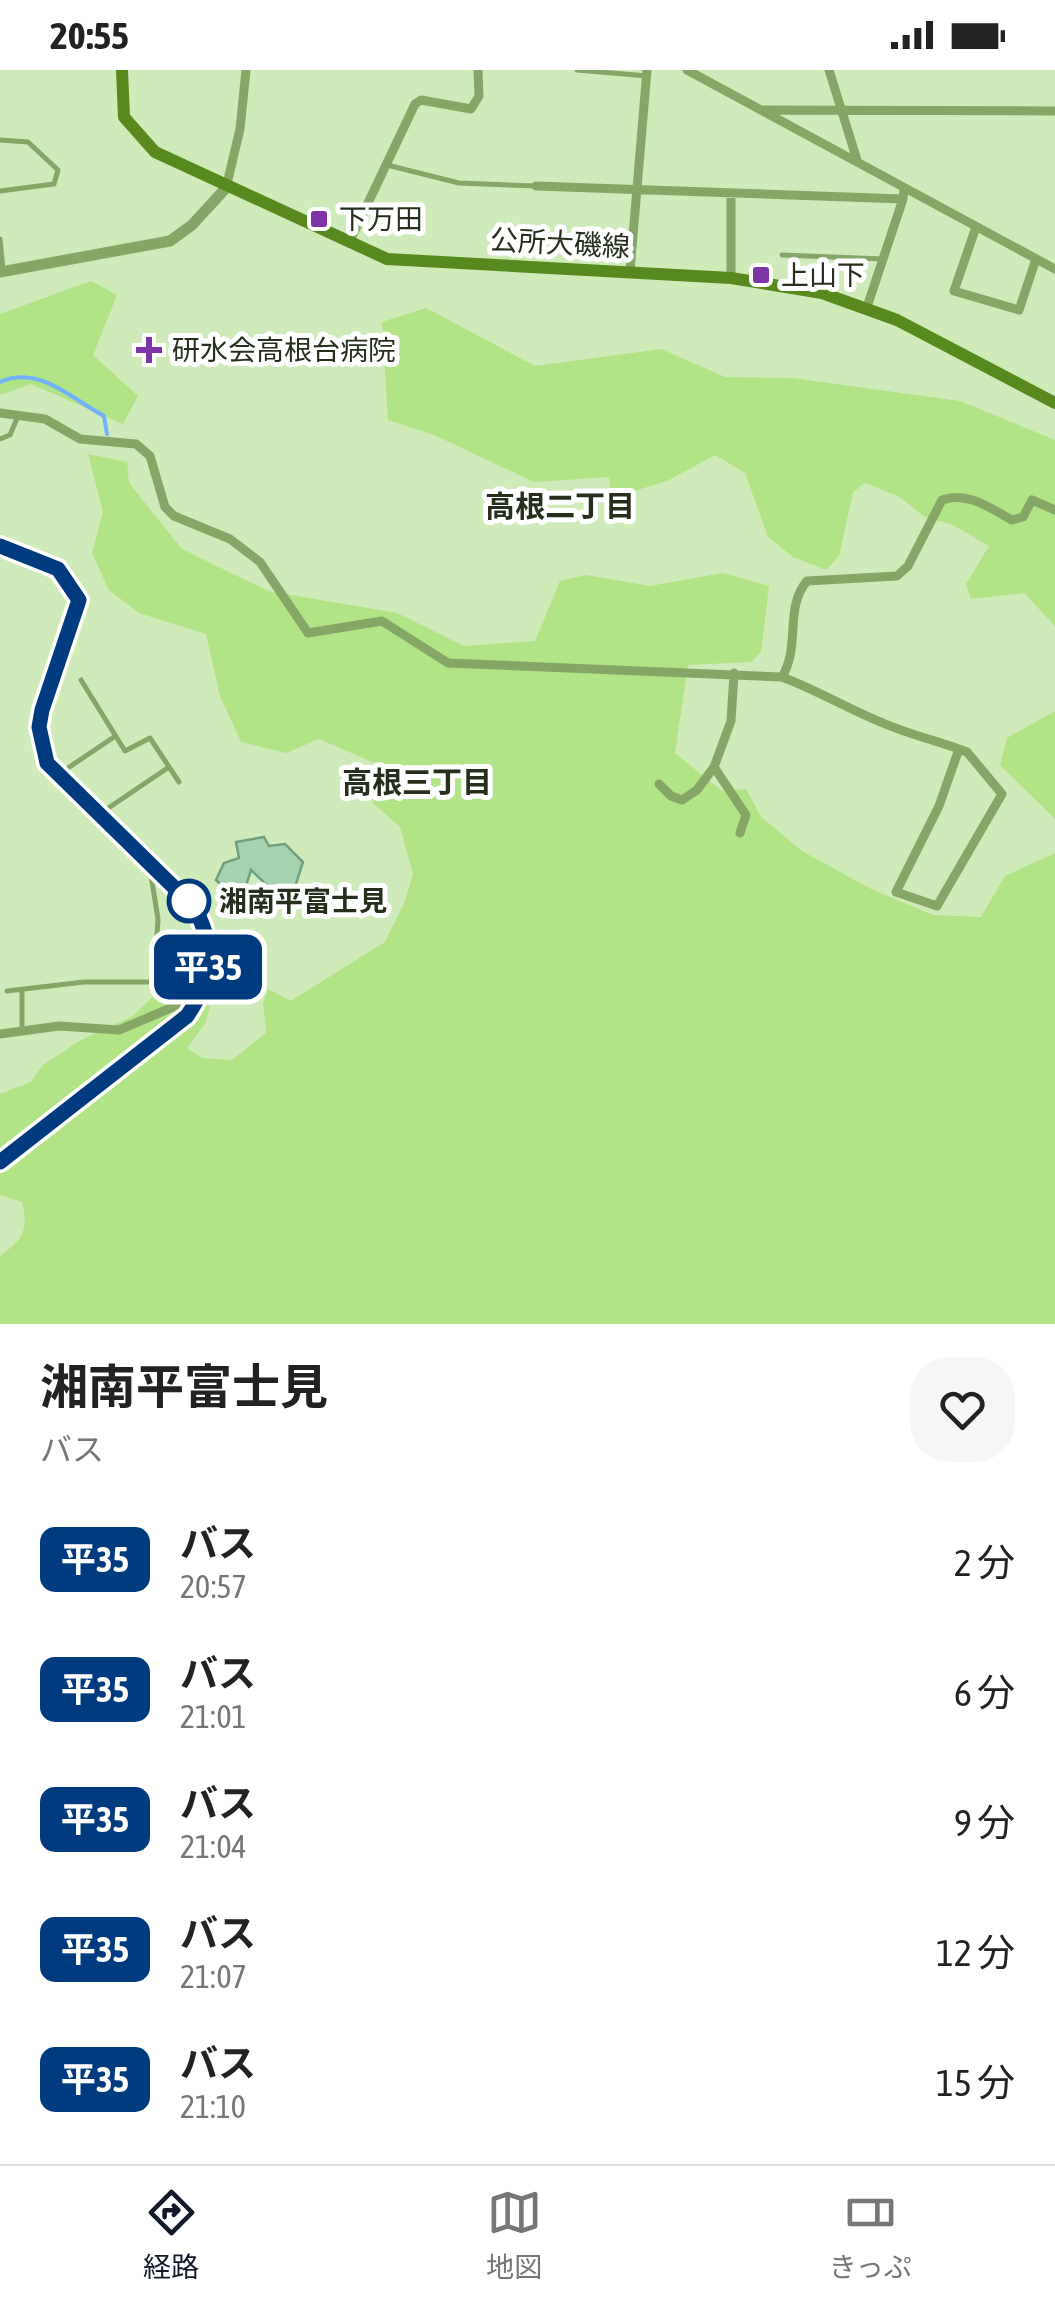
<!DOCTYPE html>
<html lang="ja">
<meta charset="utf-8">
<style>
body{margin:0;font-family:"Asap Condensed","Noto Sans JP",sans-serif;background:#f6f6f6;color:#222;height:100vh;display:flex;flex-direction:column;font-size:38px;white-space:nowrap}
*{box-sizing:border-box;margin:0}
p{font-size:32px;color:#767676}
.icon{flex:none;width:55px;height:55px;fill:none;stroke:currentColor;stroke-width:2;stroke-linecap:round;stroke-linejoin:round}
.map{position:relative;height:1254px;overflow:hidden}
.side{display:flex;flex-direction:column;background:#fff;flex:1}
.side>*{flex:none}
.badge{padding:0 20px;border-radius:15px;font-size:35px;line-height:65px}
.map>.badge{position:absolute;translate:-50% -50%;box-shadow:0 0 0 5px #fff}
.round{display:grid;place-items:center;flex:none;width:105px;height:105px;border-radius:40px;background:#f6f6f6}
.overview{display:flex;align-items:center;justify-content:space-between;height:170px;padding:0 40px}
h1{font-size:48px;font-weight:700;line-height:75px}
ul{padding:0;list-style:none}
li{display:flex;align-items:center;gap:30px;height:130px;padding:0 40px}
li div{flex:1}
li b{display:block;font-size:38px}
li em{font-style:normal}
li .badge{min-width:110px;font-weight:700;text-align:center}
.status{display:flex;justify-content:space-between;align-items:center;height:70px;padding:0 50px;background:#fff;direction:ltr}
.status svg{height:28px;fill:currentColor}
.menu{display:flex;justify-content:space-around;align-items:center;height:140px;border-top:2px solid #e0e0e0;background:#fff;font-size:28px;color:#767676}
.menu a{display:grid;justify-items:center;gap:5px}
.menu .selected{color:#111827}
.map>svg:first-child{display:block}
</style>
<div class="status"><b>20:55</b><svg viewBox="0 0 49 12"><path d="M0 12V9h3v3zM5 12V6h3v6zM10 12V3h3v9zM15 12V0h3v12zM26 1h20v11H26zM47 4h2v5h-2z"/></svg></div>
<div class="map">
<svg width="1055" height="1254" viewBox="0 0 1055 1254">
<rect width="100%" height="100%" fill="#cfebba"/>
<path fill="#b1e387" d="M91 211 117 225 93 285 138 326 123 354 31 314 0 325V244Z
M426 238 535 296 661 279 725 307 792 308 960 331 1055 370V556L1024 523 971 529 966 514 989 476 953 455 925 447 898 426 865 413 853 422 839 486 826 500 793 487 768 467 745 403 715 385 667 411 611 428 609 407 534 412 434 365 388 350 382 252Z
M88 384 127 392 129 413 182 479 268 521 397 543 464 576 535 571 560 511 586 505 650 516 723 503 769 516 761 582 751 592 688 595 675 683 722 721 746 719 761 747 802 781 869 818 933 845 981 847 1005 806 1055 783V1254H0V1186C23 1169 29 1161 22 1132L0 1125V1024L31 1012 43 995 81 970 133 946 167 913 210 936 206 952 187 978 202 988 232 990 266 963 263 933 268 919 291 931 385 872 405 831 413 804 400 757 373 733 382 696 319 669 286 683 241 672 220 626 206 564 139 543 109 520 92 483 103 442Z
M1055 641V749L1000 695 1007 668Z"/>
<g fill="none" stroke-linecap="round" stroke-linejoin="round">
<path stroke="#72b2f9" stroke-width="4" d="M0 312C40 295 70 328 104 346L107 364"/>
</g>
<path fill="#a3d4af" stroke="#719f7c" stroke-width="2.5" d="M264 767 269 776 285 774 303 792 295 817 273 821 251 800 245 819 229 823 216 810 224 793 239 788 236 772Z"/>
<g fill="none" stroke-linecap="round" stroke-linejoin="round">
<path stroke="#84a768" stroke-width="5" d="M577 0 647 6
M0 70 28 72 58 100 54 114 0 121
M387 95 459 113 536 116
M0 169 3 200
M782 185 883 189
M0 369 10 365 18 346
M81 610 125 681 150 668 179 712
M59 704 114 667
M101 743 169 697
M7 921 84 912H154L158 849 150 799
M22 922V959"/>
<path stroke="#84a768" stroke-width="9" d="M687 0 1055 199
M829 0 857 90
M761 40 1055 41
M536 116 903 129 904 119
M226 118 240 59 246 0
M976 157 954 221 1019 240 1036 189
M349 173 415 34 421 30 471 39 479 26 478 0
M630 201 647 0
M731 208V123
M867 237 903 129
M0 343 45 349 80 369 136 374 150 386 165 437 174 446 230 469 260 492 308 563 382 551 448 593 782 607C801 575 784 538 807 511L897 506 908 496 942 430C968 421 990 438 1012 450L1023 447 1032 430 1055 440
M734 603 731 651 714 697 746 745 740 763
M782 607C817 620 848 639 883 653 910 665 939 671 967 682L1002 724 937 836 896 822 939 736 959 679
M659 714 671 726 682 730 697 720 714 697
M0 964 59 956 119 960 199 926"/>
<path stroke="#84a768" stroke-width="11" d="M0 202 170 171 192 155 226 118
M0 476 57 499 79 530 76 550 42 640 39 657 47 693 193 836C216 873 212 910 187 945L0 1092"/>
<path stroke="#57891e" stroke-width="12" d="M122 0 124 47 155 82 387 189 731 208 822 223 897 250 1055 333"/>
</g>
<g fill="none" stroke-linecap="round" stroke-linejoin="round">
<defs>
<path id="line" d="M0 476 58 499 79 530 42 640 39 657 47 693 193 836C216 873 212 910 187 946L0 1092"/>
</defs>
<use href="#line" stroke="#fff" stroke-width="22"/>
<use href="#line" stroke="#003b80" stroke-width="15"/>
</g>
<g fill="#7f34a5" stroke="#fff" stroke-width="4">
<rect x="309" y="139" width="20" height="20" rx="5"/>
<rect x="751" y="195" width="20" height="20" rx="5"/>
<path d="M144 265h10v10h10v10h-10v10h-10v-10h-10v-10h10z"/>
</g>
<circle fill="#fff" stroke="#003b80" stroke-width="5" cx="189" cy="831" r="20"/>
<g text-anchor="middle" stroke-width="10" stroke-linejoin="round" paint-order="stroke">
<g font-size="28" fill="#252f1c" stroke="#fff" text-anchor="start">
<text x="339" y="159">下万田</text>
<text x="781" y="215">上山下</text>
<text x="172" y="290">研水会高根台病院</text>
</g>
<g font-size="28" fill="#252f1c" stroke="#fff">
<text transform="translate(560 173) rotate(3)" y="10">公所大磯線</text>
</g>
<g font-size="28" font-weight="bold" fill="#252f1c" stroke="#fff" text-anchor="start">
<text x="219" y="841">湘南平富士見</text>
</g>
<g font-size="30" font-weight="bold" fill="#252f1c" stroke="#fff">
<text x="560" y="447">高根二丁目</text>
<text x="417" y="723">高根三丁目</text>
</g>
</g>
</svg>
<b class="badge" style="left:208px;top:897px;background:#003b80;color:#fff">平35</b>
</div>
<section class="side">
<div class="overview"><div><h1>湘南平富士見</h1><p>バス</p></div><a class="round"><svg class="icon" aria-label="heart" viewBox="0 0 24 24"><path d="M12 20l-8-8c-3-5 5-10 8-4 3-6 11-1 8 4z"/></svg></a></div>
<ul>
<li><span class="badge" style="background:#003b80;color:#fff">平35</span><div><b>バス</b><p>20:57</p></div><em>2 分</em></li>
<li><span class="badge" style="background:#003b80;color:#fff">平35</span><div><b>バス</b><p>21:01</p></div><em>6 分</em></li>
<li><span class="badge" style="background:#003b80;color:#fff">平35</span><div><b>バス</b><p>21:04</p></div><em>9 分</em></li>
<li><span class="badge" style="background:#003b80;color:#fff">平35</span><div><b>バス</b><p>21:07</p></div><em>12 分</em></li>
<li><span class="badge" style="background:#003b80;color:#fff">平35</span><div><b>バス</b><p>21:10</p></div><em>15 分</em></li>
</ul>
</section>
<nav class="menu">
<a class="selected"><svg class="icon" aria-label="directions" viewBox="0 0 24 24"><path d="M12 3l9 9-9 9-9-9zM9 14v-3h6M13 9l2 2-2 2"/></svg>経路</a>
<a><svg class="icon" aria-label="map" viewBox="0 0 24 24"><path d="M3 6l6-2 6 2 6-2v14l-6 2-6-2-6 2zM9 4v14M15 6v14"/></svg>地図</a>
<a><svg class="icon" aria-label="tickets" viewBox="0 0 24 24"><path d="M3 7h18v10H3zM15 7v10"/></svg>きっぷ</a>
</nav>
